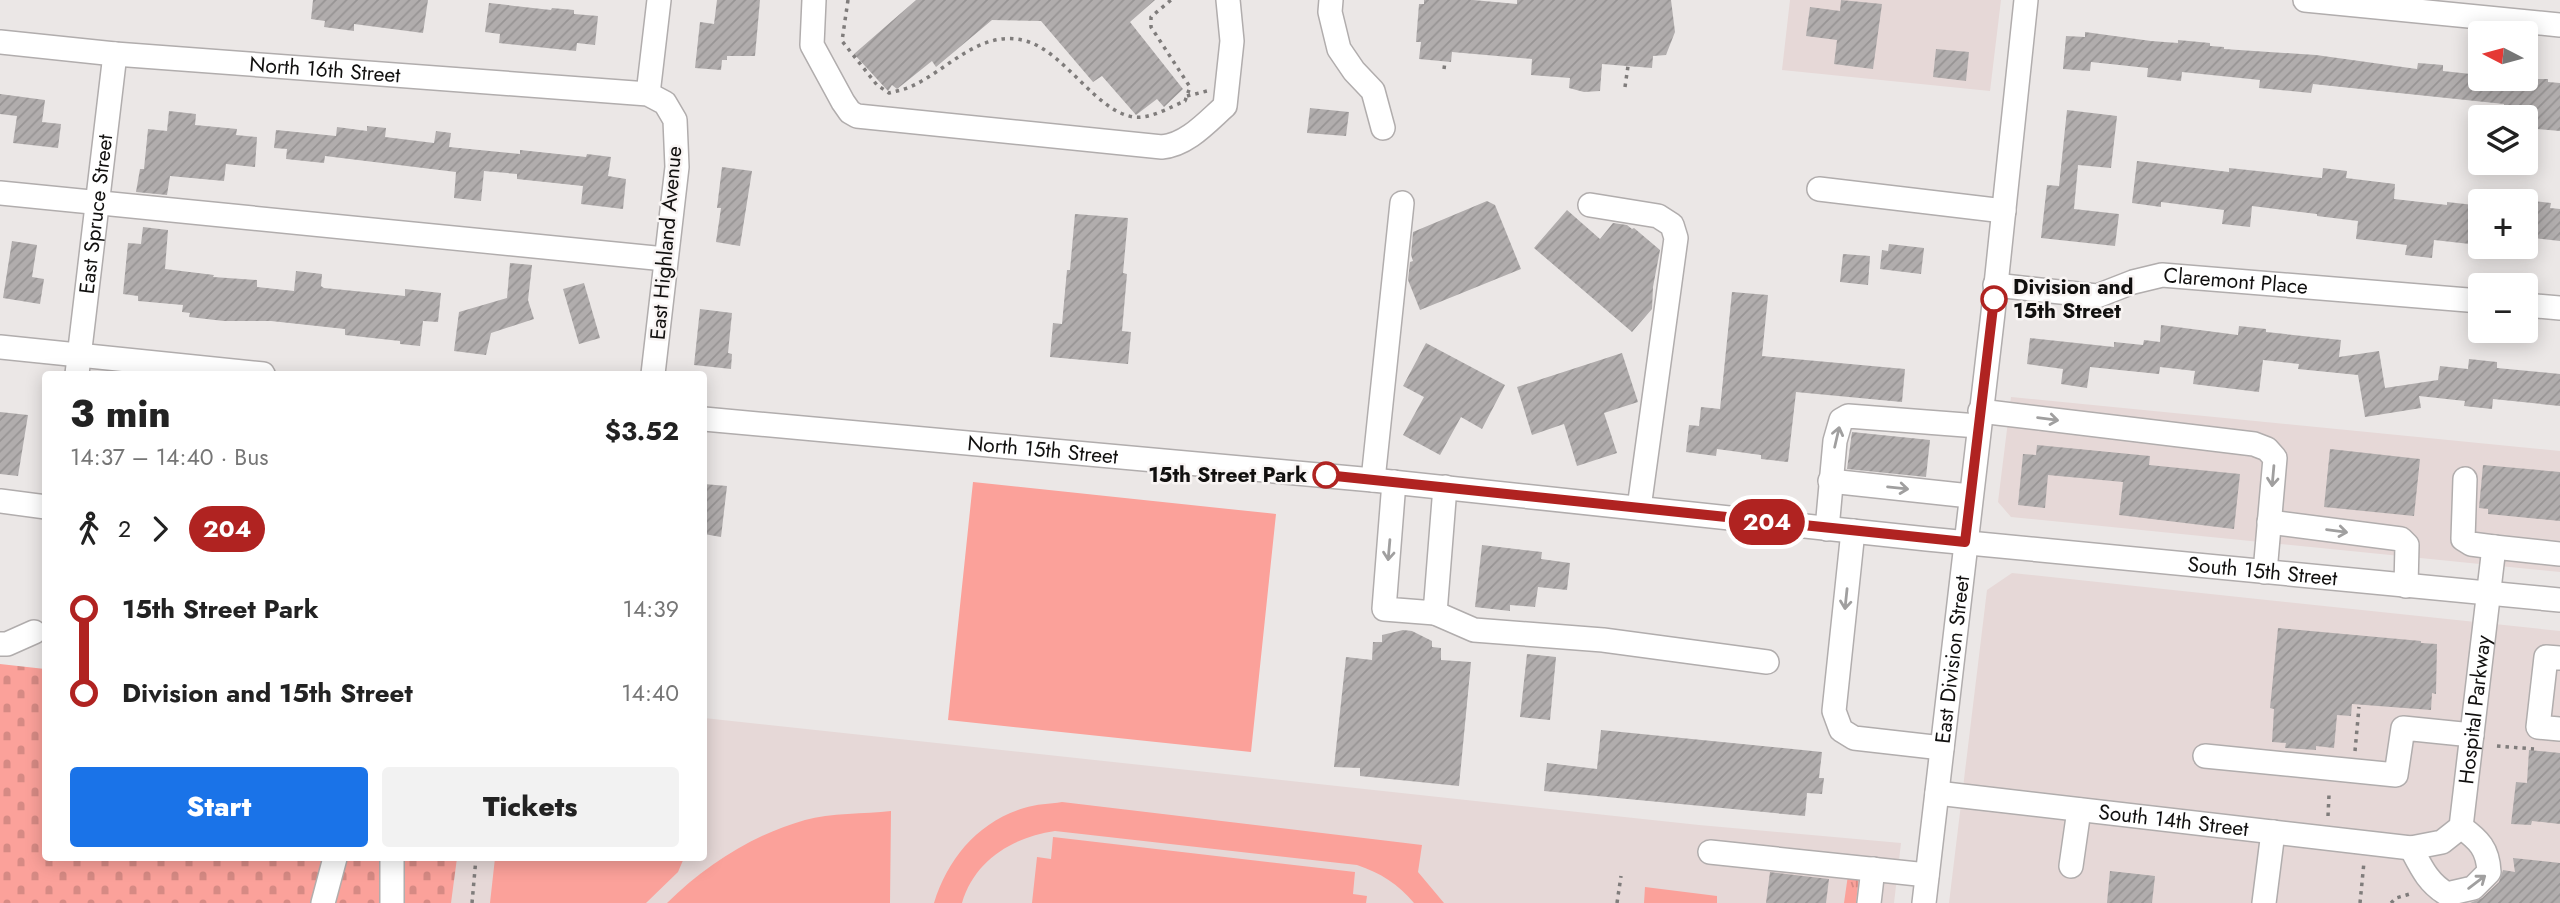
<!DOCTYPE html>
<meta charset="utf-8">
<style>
body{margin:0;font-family:Jost,sans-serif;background:#f2f2f2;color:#222;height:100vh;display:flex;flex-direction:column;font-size:26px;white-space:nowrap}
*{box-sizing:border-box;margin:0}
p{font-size:23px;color:#767676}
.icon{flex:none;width:38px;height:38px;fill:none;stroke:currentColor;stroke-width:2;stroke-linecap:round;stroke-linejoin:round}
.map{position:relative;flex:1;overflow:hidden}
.details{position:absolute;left:42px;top:371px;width:665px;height:490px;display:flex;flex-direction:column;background:#fff;border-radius:7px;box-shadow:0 4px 18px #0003}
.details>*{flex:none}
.badge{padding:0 14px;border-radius:23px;font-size:24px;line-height:46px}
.needle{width:46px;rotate:276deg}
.controls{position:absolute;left:2468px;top:21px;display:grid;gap:14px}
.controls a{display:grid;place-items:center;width:70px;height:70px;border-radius:7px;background:#fff;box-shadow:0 4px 18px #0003;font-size:35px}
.map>.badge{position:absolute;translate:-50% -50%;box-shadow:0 0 0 4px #fff}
.legs{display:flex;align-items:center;gap:10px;height:77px;padding:0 28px;font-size:23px}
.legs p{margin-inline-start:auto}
.summary{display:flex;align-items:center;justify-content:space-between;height:119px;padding:0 28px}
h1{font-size:38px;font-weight:800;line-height:52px}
.primary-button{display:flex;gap:14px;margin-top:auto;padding:14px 28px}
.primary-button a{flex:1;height:80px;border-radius:7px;background:#1a73e8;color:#fff;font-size:28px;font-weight:800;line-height:80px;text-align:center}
.primary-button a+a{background:#f2f2f2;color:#222}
ul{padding:0 28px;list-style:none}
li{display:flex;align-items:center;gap:24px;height:84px;font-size:26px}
li i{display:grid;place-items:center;width:10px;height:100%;margin:0 9px;background:currentColor}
li i::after{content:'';width:18px;height:18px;margin:-9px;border:5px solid;border-radius:50%;background:#fff}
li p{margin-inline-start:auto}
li:first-child i{background:linear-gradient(#0000 50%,currentColor 0)}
li:last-child i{background:linear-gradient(currentColor 50%,#0000 0)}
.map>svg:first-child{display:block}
</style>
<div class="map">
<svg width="2560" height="903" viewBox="0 0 2560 903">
<defs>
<pattern id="grass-tufts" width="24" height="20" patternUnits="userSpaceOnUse" patternTransform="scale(1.75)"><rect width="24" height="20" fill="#fba19a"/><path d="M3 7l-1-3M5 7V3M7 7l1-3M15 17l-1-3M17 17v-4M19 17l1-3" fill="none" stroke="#d68a84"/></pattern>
<pattern id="cemetery-stones" width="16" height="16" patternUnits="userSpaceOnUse" patternTransform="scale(1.75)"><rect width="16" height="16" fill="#fba19a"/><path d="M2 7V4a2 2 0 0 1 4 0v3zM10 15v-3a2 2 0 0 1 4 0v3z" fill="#d68a84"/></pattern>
<pattern id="building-hatch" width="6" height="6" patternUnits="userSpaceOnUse" patternTransform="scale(1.75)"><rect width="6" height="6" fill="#b1adad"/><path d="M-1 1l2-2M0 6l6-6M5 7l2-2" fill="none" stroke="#979494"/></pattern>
</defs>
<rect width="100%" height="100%" fill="#ebe7e6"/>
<path fill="#e6d8d7" d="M1790 0H2001L1990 91 1782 70Z
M2011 397 2560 451V572L2011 517 1998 502Z
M2012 573 2560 631V903H1949L1987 590Z
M704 718 1699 825 1901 843 1894 903H449L454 858H704Z"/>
<path fill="url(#grass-tufts)" d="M1848 875 1859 877 1856 903H1844Z"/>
<path fill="url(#cemetery-stones)" d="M0 664 45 669 46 858H457L451 903H0Z"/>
<path fill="#fba19a" d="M973 482 1276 514 1251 752 948 720Z
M1062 802 1422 845 1418 872 1444 903H1414C1398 884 1381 873 1357 865L1055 831C1014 837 975 859 962 903H934C948 858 978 822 1024 808 1036 804 1050 804 1062 802Z
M891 811 890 903H667C706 865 752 835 805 820 830 813 865 814 891 811Z
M1053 837 1355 872 1353 894 1367 896 1366 903H1032L1037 857 1051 859Z
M495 858H684L678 872 646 903H490Z
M1645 887 1717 896V903H1644Z"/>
<path fill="url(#building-hatch)" d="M313 0H428L423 33 354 24V31L324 27 325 21 311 19Z
M717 0H760L755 56H727V60H722L721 70 695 68 700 22 714 24Z
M916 0H1155L1130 22 1183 89 1164 107 1157 99 1136 115 1102 76 1093 82 1041 21 992 20 936 67 932 61 897 89 892 85 888 91 854 54Z
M1424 0H1473L1517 4V0H1671L1675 32 1666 55 1653 56 1652 68 1602 64 1600 91 1584 92 1569 88 1570 78 1531 75 1532 59 1452 52 1451 62 1419 59 1421 42H1416L1419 4H1424Z
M1841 0 1882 4 1873 69 1834 64 1837 40 1806 36 1810 7 1840 11Z
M489 3 551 10 552 8 574 10V14L598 16 595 45 577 43 576 51 499 43 500 34 485 32Z
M2085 32 2151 41 2178 43V40L2210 43V46L2224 47V49L2316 55 2417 69 2418 63 2443 65V71L2480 75V79H2548V82L2560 83V131L2537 129 2538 118 2504 115V104L2313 84 2311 93 2259 88 2260 80 2182 72 2181 81 2147 77 2148 68 2091 62 2090 71 2063 69 2066 36 2085 37Z
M1936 49 1969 52 1966 81 1933 77Z
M0 94 45 100 42 122 61 124 58 148 13 143 17 116 0 114Z
M1310 108 1349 112 1346 136 1307 133Z
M2067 110 2117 116 2111 168 2078 165 2074 209 2119 214 2115 246 2041 238 2047 185 2059 186Z
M169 111 196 114 195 125 237 129 236 135 257 137 255 167 226 164 224 181 170 176 167 195 136 192 140 169H144L148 129 167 131Z
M367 126 386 128 385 137 434 143 436 131 451 133 449 147 520 154V150L586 157 587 154 611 157 608 176 626 179 623 209 581 204 583 186 517 179V174L484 171 481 201 454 198 456 172 325 156 324 163 286 159 287 149 274 148 276 130 336 136 337 127 367 131Z
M2137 161 2229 172V168L2322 178 2323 168 2347 171 2346 178 2395 184 2394 199 2447 205V202L2474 205 2470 244 2434 240 2432 258 2405 255 2407 245 2356 239 2358 221 2317 216V214L2252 206 2250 227 2222 224 2224 210 2161 202V207L2132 203Z
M722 167 752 171 740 246 716 242 721 208H717Z
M2525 200 2551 203 2550 208 2560 209V241L2525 237Z
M1487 201 1495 205 1521 269 1420 310 1408 280 1410 262 1413 261 1411 255 1413 232Z
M1567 210 1600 239 1613 223 1627 225 1632 229 1634 228 1660 250 1653 287 1652 309 1632 332 1534 248Z
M1075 214 1128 218 1123 273 1127 274 1122 331 1131 332 1128 364 1050 357 1053 323 1062 324 1067 270H1070Z
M143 227 168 230 165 269 214 275 213 277 257 280V287L294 291 296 271 322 274 321 286 324 288 405 296V289L441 293 438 322 423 321 420 346 400 344V341L345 335V329L271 321H224L189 317 190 313 182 312 183 305 138 301V296L123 294 128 243 141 244Z
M12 241 37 245 32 277 44 279 40 304 3 298Z
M1889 244 1924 248 1921 274 1880 269 1882 250 1888 251Z
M1843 254 1870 256 1868 285 1840 282Z
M510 263 532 265 528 300 534 319 491 333 486 355 454 351 459 312 507 298Z
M584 283 600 338 579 344 563 289Z
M1732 292 1768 295 1762 356 1905 369 1902 402 1796 392 1788 462 1761 459V455L1717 449 1716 456 1686 452 1689 425 1699 426 1701 407 1720 409Z
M700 309 732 313 728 353 732 354 731 369 694 365Z
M2161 325 2238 335 2239 326 2266 329V332L2341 340 2339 357 2379 351 2385 388 2438 380 2440 366 2468 369 2469 359 2497 362V368L2560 374V406L2493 399 2492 409 2464 406 2465 401 2419 396 2421 408 2365 417 2358 375 2298 369 2299 364 2263 360 2259 392 2193 384 2195 371 2160 367 2159 374 2090 367 2087 388 2061 384 2063 369 2027 364 2030 338 2114 347V342L2143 345 2144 340 2160 342Z
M1426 343 1505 385 1482 429 1461 417 1440 455 1403 435 1424 397 1403 386Z
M1622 353 1638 402 1604 413 1617 453 1577 466 1564 424 1532 435 1517 387Z
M0 412 28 415 18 476 0 474Z
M1852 432 1930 440 1926 477 1847 469Z
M2037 445 2150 456 2149 465 2240 474 2234 529 2119 515 2123 482 2048 475 2045 508 2018 505 2023 454 2036 455Z
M2330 449 2420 459 2414 516 2324 507Z
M2483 465 2560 472V521L2488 514V509L2479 508Z
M704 484 727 486 721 537 704 534Z
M1482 545 1542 552 1541 559 1570 563 1567 590 1538 587 1535 607 1510 605V611L1475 607Z
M2278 628 2421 641V643L2437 644 2436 694 2432 693 2431 710 2352 704 2351 716 2337 715 2334 748 2316 746V750L2285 748 2286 743 2272 742 2274 709 2270 708Z
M1403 630 1412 631 1432 641V647L1441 648V660L1471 662 1459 786 1360 776V768L1334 767 1346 657 1372 660 1373 642H1382V635Z
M1527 654 1556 657 1550 720 1520 717Z
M1601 730 1822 752 1819 778H1824L1822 794 1807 793 1805 816 1544 791 1547 763 1597 769Z
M2529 750 2560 753V824L2532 821 2531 825 2511 824 2516 782 2527 783Z
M2513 858 2560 863V903H2470L2482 898 2499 882 2503 870 2515 872Z
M2110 871 2155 876 2152 903H2107Z
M1770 872 1829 879 1826 903H1766Z"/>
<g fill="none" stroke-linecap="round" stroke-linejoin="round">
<defs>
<g id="minor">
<path d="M814 0 812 45 843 102 850 112 857 116 1162 147C1187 145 1207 122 1225 106L1232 41 1228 0"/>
<path d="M1331 0 1330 12 1339 49 1354 71 1373 91 1383 128"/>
<path d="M2305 0 2560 25"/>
<path id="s1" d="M0 42 115 54 648 94 665 103 675 120 677 167 653 374"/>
<path d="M648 94 659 0"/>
<path d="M1819 189 2004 211"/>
<path d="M0 193 665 259"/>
<path d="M1590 205 1658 216 1672 225 1676 238 1639 508"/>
<path id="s2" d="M1995 285 2097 296 2133 282 2162 275 2480 301"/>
<path d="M2525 305 2560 308"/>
<path d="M0 347 263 374"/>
<path id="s3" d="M77 374 115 54"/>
<path d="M1980 411 2254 444 2267 449 2275 458 2265 572"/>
<path id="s4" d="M704 419 1373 480 1927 539 2560 600"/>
<path d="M2465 479 2463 539 2471 544 2494 547"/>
<path d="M1373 480 1402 203"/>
<path d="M1830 481 1970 496"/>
<path d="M1394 482 1384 609 1435 613 1445 487"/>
<path d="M0 501 46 507"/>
<path d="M2269 522 2401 539 2407 545 2406 586"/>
<path d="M1827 529 1835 441 1841 420 1848 416 1978 426"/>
<path d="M1853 531 1834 711 1841 730 1854 738 1942 748"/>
<path d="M1435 613 1474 630 1603 640 1767 662"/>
<path d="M0 644H7L34 632"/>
<path d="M2560 658 2546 657 2538 727 2560 729"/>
<path d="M2205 756 2396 775 2403 728 2472 735"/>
<path id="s5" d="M1937 793 2411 848 2442 842 2461 827 2494 547 2560 554"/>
<path d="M2411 848C2421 867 2428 883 2447 894L2473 888 2489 872C2488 849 2479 840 2461 827"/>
<path d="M1710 852 1927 875"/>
<path d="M392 858V903"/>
<path d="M2071 866 2079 810"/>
<path d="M323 903 335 858"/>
<path d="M1869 903 1873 869"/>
<path id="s6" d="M1924 903 1993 313 2026 0"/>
<path d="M2264 903 2273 832"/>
</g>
</defs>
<use href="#minor" stroke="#b1adad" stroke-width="26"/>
<path stroke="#7f7c7b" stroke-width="3.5" stroke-dasharray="3.5 5" stroke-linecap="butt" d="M848 0 842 41 877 85 889 93C896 91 903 90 910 87 947 71 980 28 1026 41 1065 52 1096 112 1134 117 1151 119 1170 107 1185 101L1190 87 1151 27V17L1171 0
M1444 69 1445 62
M1625 87 1628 66
M1187 96 1207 91
M2497 746 2534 749
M2355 751 2359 707
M2328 816 2329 795
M472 903 476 858
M1617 903 1621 876
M2360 903 2364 862
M2391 903 2396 898 2413 893"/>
<use href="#minor" stroke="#fff" stroke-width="23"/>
</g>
<defs><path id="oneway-shaft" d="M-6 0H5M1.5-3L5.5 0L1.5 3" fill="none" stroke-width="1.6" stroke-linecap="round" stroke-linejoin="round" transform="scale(1.75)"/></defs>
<g stroke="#a09f9f">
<use href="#oneway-shaft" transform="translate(2048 419) rotate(7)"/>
<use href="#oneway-shaft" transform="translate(1837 437) rotate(-77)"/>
<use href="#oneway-shaft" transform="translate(2273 476) rotate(95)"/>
<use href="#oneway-shaft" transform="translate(1898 488) rotate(6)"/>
<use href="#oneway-shaft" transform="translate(2337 531) rotate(7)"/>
<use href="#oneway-shaft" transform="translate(1389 550) rotate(95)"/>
<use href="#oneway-shaft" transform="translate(1846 599) rotate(96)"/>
<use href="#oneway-shaft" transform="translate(2477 882) rotate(-37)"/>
</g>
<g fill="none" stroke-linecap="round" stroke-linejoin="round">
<defs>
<path id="line-1" d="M1326 475 1965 542 1994 299"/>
</defs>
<use href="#line-1" stroke="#fff" stroke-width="16"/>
<use href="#line-1" stroke="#b02321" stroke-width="10"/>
</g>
<g fill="#fff" stroke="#b02321" stroke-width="3.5">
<circle cx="1994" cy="299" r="12"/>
<circle cx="1326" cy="475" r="12"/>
</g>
<g text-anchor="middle" stroke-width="5" stroke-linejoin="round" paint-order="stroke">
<g font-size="21" fill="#11100f" stroke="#f8f4f3">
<text dy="7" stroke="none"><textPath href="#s1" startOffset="326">North 16th Street</textPath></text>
<text dy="7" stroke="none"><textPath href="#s3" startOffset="161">East Spruce Street</textPath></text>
<text transform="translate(666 243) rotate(-85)" y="7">East Highland Avenue</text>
<text dy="7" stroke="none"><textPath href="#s2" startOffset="245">Claremont Place</textPath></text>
<text dy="7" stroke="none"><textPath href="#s4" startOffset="340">North 15th Street</textPath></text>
<text dy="7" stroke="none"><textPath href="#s4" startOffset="1566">South 15th Street</textPath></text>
<text dy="7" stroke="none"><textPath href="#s6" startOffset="245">East Division Street</textPath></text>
<text dy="7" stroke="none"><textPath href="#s5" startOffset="651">Hospital Parkway</textPath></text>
<text dy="7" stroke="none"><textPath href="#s5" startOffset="238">South 14th Street</textPath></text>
</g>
<g font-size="21" font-weight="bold" fill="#11100f" stroke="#f8f4f3" text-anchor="start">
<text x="2013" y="294">Division and<tspan x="2013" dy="24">15th Street</tspan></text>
<text x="1307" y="482" text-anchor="end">15th Street Park</text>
</g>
</g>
</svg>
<div class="controls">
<a><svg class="needle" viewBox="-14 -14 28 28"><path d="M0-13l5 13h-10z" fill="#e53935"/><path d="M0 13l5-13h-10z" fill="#767676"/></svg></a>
<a><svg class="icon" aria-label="layers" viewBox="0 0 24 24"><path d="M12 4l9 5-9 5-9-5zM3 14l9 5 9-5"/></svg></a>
<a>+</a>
<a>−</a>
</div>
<b class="badge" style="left:1767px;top:522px;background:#b02321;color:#fff">204</b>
<section class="details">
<div class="summary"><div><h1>3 min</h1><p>14:37 – 14:40 · Bus</p></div><b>$3.52</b></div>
<div class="legs"><svg class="icon" aria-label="walk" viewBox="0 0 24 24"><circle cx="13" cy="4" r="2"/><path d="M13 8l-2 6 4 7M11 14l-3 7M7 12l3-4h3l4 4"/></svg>2<svg class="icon" aria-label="forward" viewBox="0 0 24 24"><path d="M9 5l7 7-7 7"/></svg><b class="badge" style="background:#b02321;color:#fff">204</b></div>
<ul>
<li><i style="color:#b02321"></i><b>15th Street Park</b><p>14:39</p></li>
<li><i style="color:#b02321"></i><b>Division and 15th Street</b><p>14:40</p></li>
</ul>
<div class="primary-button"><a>Start</a><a>Tickets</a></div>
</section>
</div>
